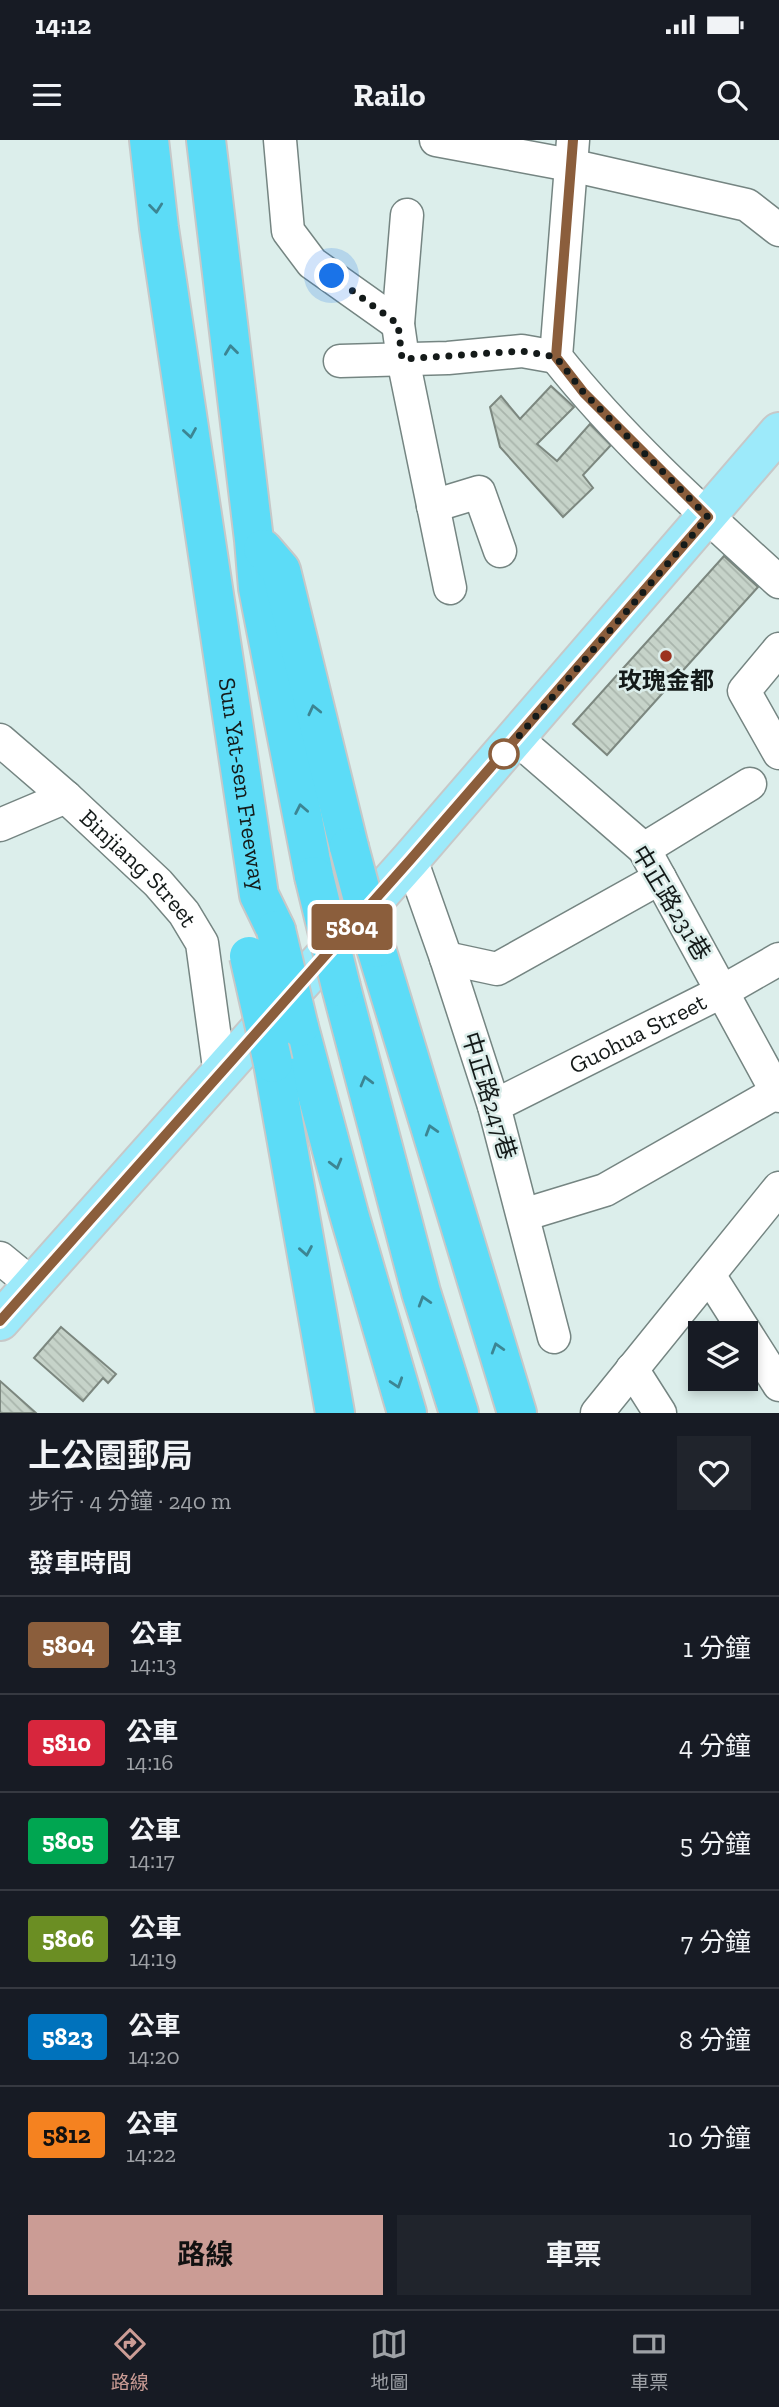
<!DOCTYPE html>
<html lang="zh-TW">
<meta charset="utf-8">
<style>
body{margin:0;font-family:"Zilla Slab","Noto Sans TC",serif;background:#20242c;color:#f1f3f6;height:100vh;display:flex;flex-direction:column;font-size:26px;white-space:nowrap}
*{box-sizing:border-box;margin:0}
p{font-size:23px;color:#9ea1a6}
.icon{flex:none;width:38px;height:38px;fill:none;stroke:currentColor;stroke-width:2;stroke-linecap:round;stroke-linejoin:round}
.map{position:relative;height:1273px;overflow:hidden}
.side{display:flex;flex-direction:column;background:#171b24;flex:1}
.side>*{flex:none}
.badge{padding:0 14px;border-radius:5px;font-size:24px;line-height:46px}
.fabs{position:absolute;left:688px;top:1181px;display:grid;gap:14px}
.fabs a{display:grid;place-items:center;width:70px;height:70px;border-radius:0px;background:#171b24;box-shadow:0 4px 10px #0003;font-size:35px}
.you{position:absolute;width:35px;height:35px;margin:-18px;border:5px solid #fff;border-radius:50%;background:#1a73e8;box-shadow:0 0 0 10px #1a73e833}
.map>.badge{position:absolute;translate:-50% -50%;box-shadow:0 0 0 4px #fff}
h2{padding:0 28px;font-size:26px;line-height:63px}
.round{display:grid;place-items:center;flex:none;width:74px;height:74px;border-radius:0px;background:#20242c}
.overview{display:flex;align-items:center;justify-content:space-between;height:119px;padding:0 28px}
h1{font-size:33px;font-weight:700;line-height:52px}
.button{display:flex;gap:14px;margin-top:auto;padding:14px 28px}
.button a{flex:1;height:80px;border-radius:0px;background:#cb9c95;color:#111;font-size:28px;font-weight:700;line-height:80px;text-align:center}
.button a+a{background:#20242c;color:#f1f3f6}
ul{padding:0;list-style:none}
li{display:flex;align-items:center;gap:21px;height:98px;padding:0 28px;border-top:2px solid #363941}
li div{flex:1}
li b{display:block;font-size:26px}
li em{font-style:normal}
li .badge{min-width:77px;font-weight:700;text-align:center}
.status{display:flex;justify-content:space-between;align-items:center;height:49px;padding:0 35px;background:#171b24;direction:ltr}
.status svg{height:19px;fill:currentColor}
header{display:flex;justify-content:space-between;align-items:center;height:91px;padding:0 28px;background:#171b24;font-size:32px;font-weight:700}
.tabs{display:flex;justify-content:space-around;align-items:center;height:98px;border-top:2px solid #363941;background:#171b24;font-size:19px;color:#9ea1a6}
.tabs a{display:grid;justify-items:center;gap:4px}
.tabs .selected{color:#cb9c95}
.map>svg:first-child{display:block}
</style>
<div class="status"><b>14:12</b><svg viewBox="0 0 49 12"><path d="M0 12V9h3v3zM5 12V6h3v6zM10 12V3h3v9zM15 12V0h3v12zM26 1h20v11H26zM47 4h2v5h-2z"/></svg></div>
<header><svg class="icon" aria-label="menu" viewBox="0 0 24 24"><path d="M4 6h16M4 12h16M4 18h16"/></svg>Railo<svg class="icon" aria-label="search" viewBox="0 0 24 24"><circle cx="10" cy="10" r="6"/><path d="M15 15l6 6"/></svg></header>
<div class="map">
<svg width="779" height="1273" viewBox="0 0 779 1273">
<defs>
<pattern id="building-back-hatch" width="6" height="6" patternUnits="userSpaceOnUse" patternTransform="scale(1.75)"><rect width="6" height="6" fill="#c6d3c9"/><path d="M-1 5l2 2M0 0l6 6M5-1l2 2" fill="none" stroke="#a9b5ac"/></pattern>
</defs>
<rect width="100%" height="100%" fill="#dceeeb"/>
<path fill="url(#building-back-hatch)" stroke="#7c877f" stroke-width="2" d="M551 246 574 267 537 304 557 321 590 284 611 305 583 335 593 348 563 377 500 307 490 267 501 256 520 279Z
M724 416 758 447 607 615 573 584Z
M61 1187 116 1234 108 1243 103 1238 83 1261 34 1218Z
M0 1241 36 1273H0Z"/>
<g fill="none" stroke-linecap="round" stroke-linejoin="round">
<defs>
<g id="minor">
<path d="M280 0 288 91 312 123 398 184"/>
<path d="M436 0 570 25 747 65 779 90"/>
<path d="M573 0 556 217C621 299 701 371 779 442"/>
<path d="M407 75 398 184 403 219 450 448"/>
<path d="M340 221 448 218 522 211 556 217"/>
<path d="M433 366 479 352 500 411"/>
<path d="M779 509 744 551 779 613"/>
<path d="M517 599 644 709 779 956"/>
<path id="s1" d="M0 600 66 657 158 743 184 773 202 803 220 935"/>
<path d="M0 685 66 657"/>
<path d="M644 709 750 644"/>
<path d="M411 719 446 818 494 966 554 1197"/>
<path d="M446 818 497 829 660 738"/>
<path id="s2" d="M494 966 723 851 779 819"/>
<path d="M523 1075 605 1050 777 952"/>
<path d="M0 1118 33 1145"/>
<path d="M709 1135 779 1245"/>
<path d="M632 1229 660 1273"/>
<path d="M597 1273 779 1048"/>
</g>
<path id="major" d="M0 1181 411 719 779 292"/>
<g id="highway">
<path id="s3" d="M149 0 159 88 259 755 276 790"/>
<path d="M206 0 254 400 258 448 314 736"/>
<path d="M263 409 281 430 349 707"/>
<path d="M376 808 517 1273"/>
<path d="M341 847 421 1152 459 1273"/>
<path d="M299 887 349 1074 407 1273"/>
<path d="M273 923 335 1273"/>
</g>
</defs>
<use href="#minor" stroke="#758582" stroke-width="35"/>
<use href="#major" stroke="#c7c8c8" stroke-width="42"/>
<use href="#highway" stroke="#c7c8c8" stroke-width="42"/>
<use href="#minor" stroke="#fff" stroke-width="32"/>
<use href="#major" stroke="#9deafa" stroke-width="38"/>
<use href="#highway" stroke="#5cdcf7" stroke-width="38"/>
<defs>
<path id="highway-bridge" d="M349 707 376 808
M314 736 341 847
M276 790 299 887
M249 816 273 923"/>
</defs>
<use href="#highway-bridge" stroke="#c7c8c8" stroke-width="42" stroke-linecap="butt"/>
<use href="#highway-bridge" stroke="#5cdcf7" stroke-width="38"/>
</g>
<defs><path id="oneway-chevron" d="M-2-3.5L2.5 0L-2 3.5" fill="none" stroke-width="1.6" stroke-linecap="round" stroke-linejoin="round" transform="scale(1.75)"/></defs>
<g stroke="#3c8593">
<use href="#oneway-chevron" transform="translate(156 68) rotate(84)"/>
<use href="#oneway-chevron" transform="translate(231 210) rotate(-97)"/>
<use href="#oneway-chevron" transform="translate(190 293) rotate(81)"/>
<use href="#oneway-chevron" transform="translate(314 570) rotate(-103)"/>
<use href="#oneway-chevron" transform="translate(301 669) rotate(-101)"/>
<use href="#oneway-chevron" transform="translate(366 941) rotate(-105)"/>
<use href="#oneway-chevron" transform="translate(431 990) rotate(-107)"/>
<use href="#oneway-chevron" transform="translate(336 1024) rotate(75)"/>
<use href="#oneway-chevron" transform="translate(306 1111) rotate(80)"/>
<use href="#oneway-chevron" transform="translate(424 1161) rotate(-107)"/>
<use href="#oneway-chevron" transform="translate(497 1208) rotate(-107)"/>
<use href="#oneway-chevron" transform="translate(397 1243) rotate(72)"/>
</g>
<g fill="none" stroke-linecap="round" stroke-linejoin="round">
<defs>
<path id="line" d="M0 1181 411 719 708 377 584 253 556 217 573 0"/>
</defs>
<use href="#line" stroke="#fff" stroke-width="16"/>
<use href="#line" stroke="#8b5e3c" stroke-width="10"/>
<path stroke="#141a19" stroke-width="7" stroke-dasharray="0 12.6" d="M332 136 398 184 402 219 522 211 556 217 584 253 708 377 499 619 504 614"/>
</g>
<circle fill="#9c321e" stroke="#dceeeb" stroke-width="2.5" cx="666" cy="516" r="7"/>
<circle fill="#fff" stroke="#8b5e3c" stroke-width="3.5" cx="504" cy="614" r="14"/>
<g text-anchor="middle" stroke-width="5" stroke-linejoin="round" paint-order="stroke">
<g font-size="24" font-weight="bold" fill="#141a19" stroke="#dceeeb">
<text x="666" y="549">玫瑰金都</text>
</g>
<g font-size="24" fill="#141a19" stroke="#dceeeb">
<text dy="8" stroke="none"><textPath href="#s3" startOffset="651">Sun Yat-sen Freeway</textPath></text>
<text dy="8" stroke="none"><textPath href="#s1" startOffset="189">Binjiang Street</textPath></text>
<text transform="translate(671 763) rotate(59)" y="8">中正路231巷</text>
<text dy="8" stroke="none"><textPath href="#s2" startOffset="161">Guohua Street</textPath></text>
<text transform="translate(489 956) rotate(73)" y="8">中正路247巷</text>
</g>
</g>
</svg>
<div class="fabs">
<a><svg class="icon" aria-label="layers" viewBox="0 0 24 24"><path d="M12 4l9 5-9 5-9-5zM3 14l9 5 9-5"/></svg></a>
</div>
<div class="you" style="left:332px;top:136px"></div>
<b class="badge" style="left:352px;top:787px;background:#8b5e3c;color:#fff">5804</b>
</div>
<section class="side">
<div class="overview"><div><h1>上公園郵局</h1><p>步行 · 4 分鐘 · 240 m</p></div><a class="round"><svg class="icon" aria-label="heart" viewBox="0 0 24 24"><path d="M12 20l-8-8c-3-5 5-10 8-4 3-6 11-1 8 4z"/></svg></a></div>
<h2>發車時間</h2>
<ul>
<li><span class="badge" style="background:#8b5e3c;color:#fff">5804</span><div><b>公車</b><p>14:13</p></div><em>1 分鐘</em></li>
<li><span class="badge" style="background:#d7263d;color:#fff">5810</span><div><b>公車</b><p>14:16</p></div><em>4 分鐘</em></li>
<li><span class="badge" style="background:#00a651;color:#fff">5805</span><div><b>公車</b><p>14:17</p></div><em>5 分鐘</em></li>
<li><span class="badge" style="background:#6b8e23;color:#fff">5806</span><div><b>公車</b><p>14:19</p></div><em>7 分鐘</em></li>
<li><span class="badge" style="background:#0072bc;color:#fff">5823</span><div><b>公車</b><p>14:20</p></div><em>8 分鐘</em></li>
<li><span class="badge" style="background:#f58220;color:#111">5812</span><div><b>公車</b><p>14:22</p></div><em>10 分鐘</em></li>
</ul>
<div class="button"><a>路線</a><a>車票</a></div>
</section>
<nav class="tabs">
<a class="selected"><svg class="icon" aria-label="directions" viewBox="0 0 24 24"><path d="M12 3l9 9-9 9-9-9zM9 14v-3h6M13 9l2 2-2 2"/></svg>路線</a>
<a><svg class="icon" aria-label="map" viewBox="0 0 24 24"><path d="M3 6l6-2 6 2 6-2v14l-6 2-6-2-6 2zM9 4v14M15 6v14"/></svg>地圖</a>
<a><svg class="icon" aria-label="tickets" viewBox="0 0 24 24"><path d="M3 7h18v10H3zM15 7v10"/></svg>車票</a>
</nav>
